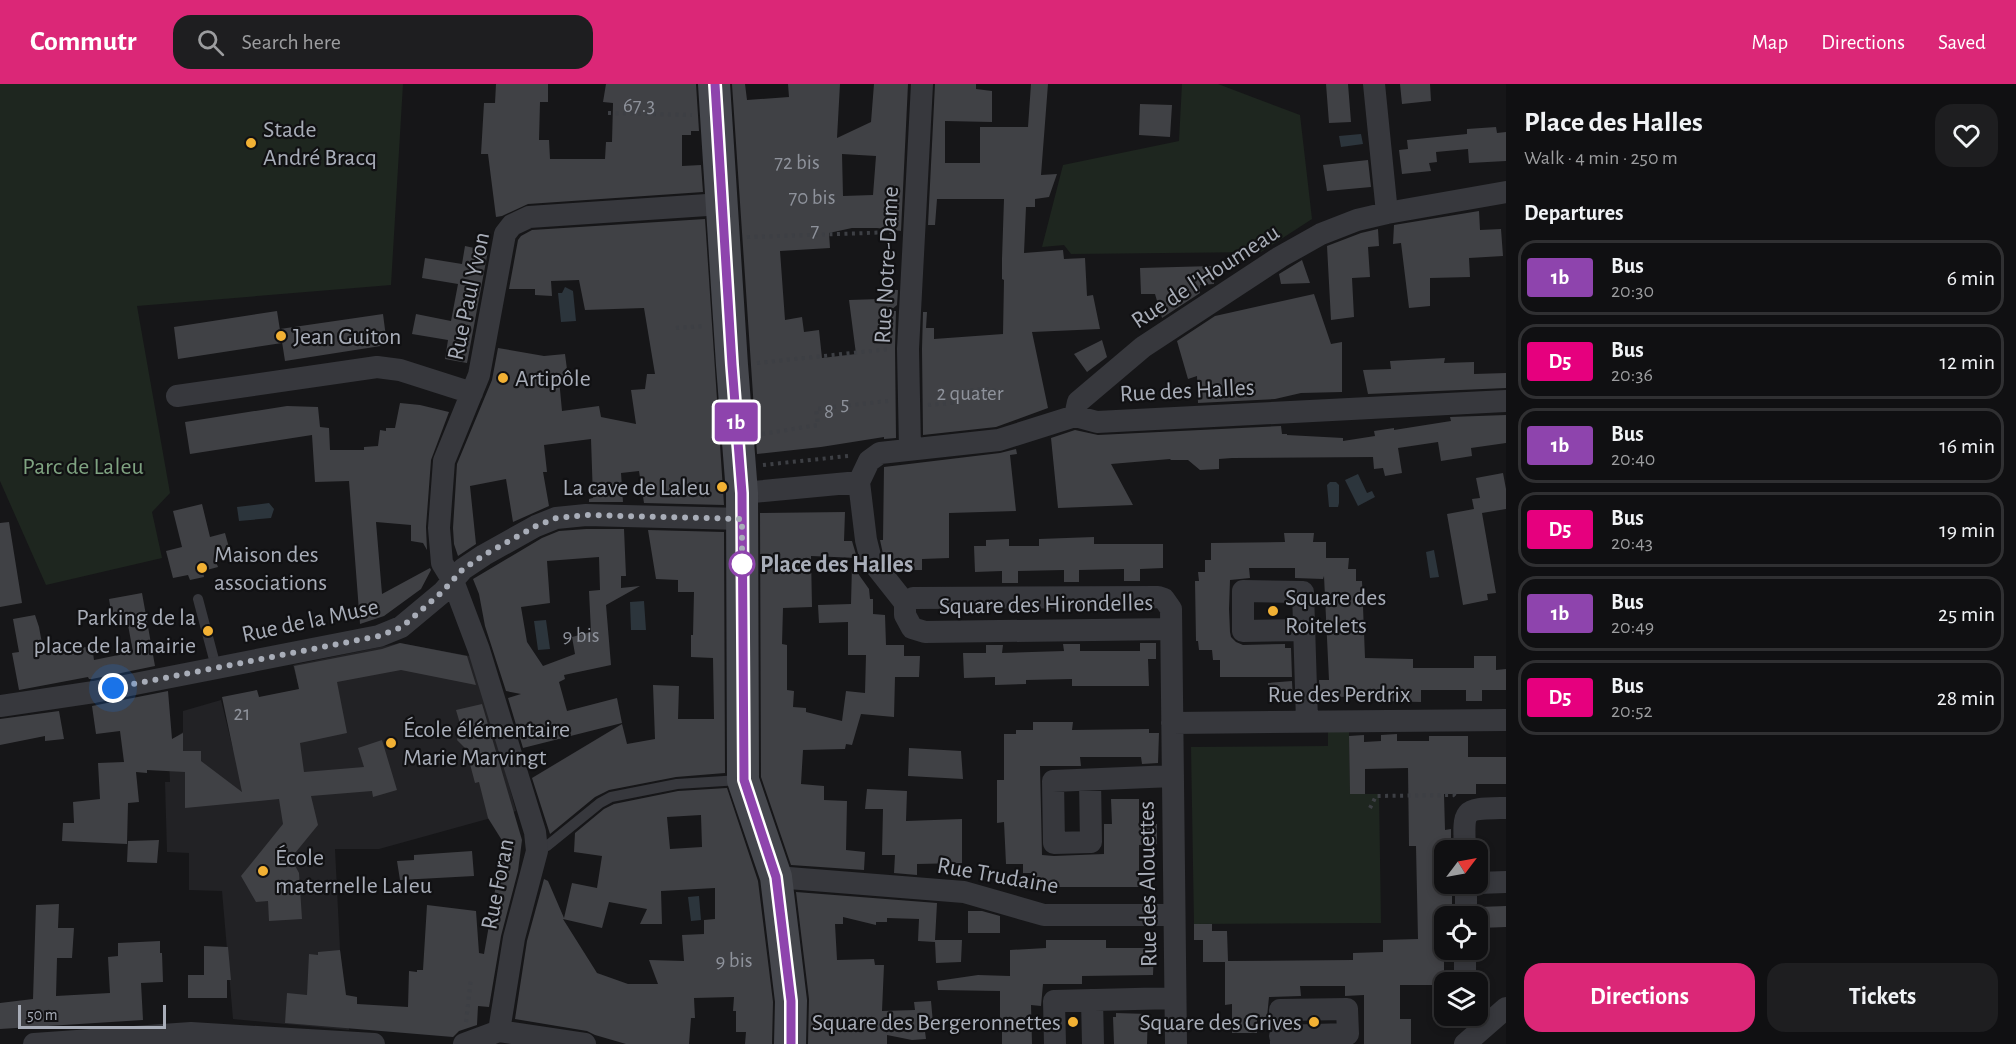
<!DOCTYPE html>
<meta charset="utf-8">
<style>
body{margin:0;font-family:"Alegreya Sans",sans-serif;background:#1e1e20;color:#f1f3f6;height:100vh;display:flex;flex-direction:column;font-size:22px;white-space:nowrap}
*{box-sizing:border-box;margin:0}
p{font-size:20px;color:#9c9d9f}
.icon{flex:none;width:33px;height:33px;fill:none;stroke:currentColor;stroke-width:2;stroke-linecap:round;stroke-linejoin:round}
.map{position:relative;flex:1;overflow:hidden}
.side{display:flex;flex-direction:column;background:#101012;width:510px}
.side>*{flex:none}
.badge{padding:0 12px;border-radius:4px;font-size:21px;line-height:39px}
.needle{width:39px;rotate:58deg}
.buttons{position:absolute;left:1434px;top:756px;display:grid;gap:12px}
.buttons a{display:grid;place-items:center;width:54px;height:54px;border-radius:12px;background:#101012;box-shadow:0 3px 9px #0003,0 0 0 2px #303032;font-size:30px}
.scale{position:absolute;left:18px;bottom:15px;width:148px;box-sizing:border-box;padding-left:6px;border:3px solid #a8adb8;border-top:0;font-size:16px;line-height:21px;white-space:nowrap;color:#a8adb8;-webkit-text-stroke:4px #111113;paint-order:stroke}
.you{position:absolute;width:30px;height:30px;margin:-15px;border:4px solid #fff;border-radius:50%;background:#1a73e8;box-shadow:0 0 0 9px #1a73e833}
.map>.badge{position:absolute;translate:-50% -50%;box-shadow:0 0 0 3px #fff}
h2{padding:0 18px;font-size:22px;line-height:54px}
.round{display:grid;place-items:center;flex:none;width:63px;height:63px;border-radius:18px;background:#1e1e20}
.head{display:flex;align-items:center;justify-content:space-between;height:102px;padding:0 18px}
h1{font-size:28px;font-weight:700;line-height:45px}
.primary-button{display:flex;gap:12px;margin-top:auto;padding:12px 18px}
.primary-button a{flex:1;height:69px;border-radius:18px;background:#db2777;color:#fff;font-size:24px;font-weight:700;line-height:69px;text-align:center}
.primary-button a+a{background:#1e1e20;color:#f1f3f6}
ul{padding:0;list-style:none}
li{display:flex;align-items:center;gap:18px;height:75px;margin:0 12px 9px;padding:0 6px;border:3px solid #303032;border-radius:18px}
li div{flex:1}
li b{display:block;font-size:22px}
li em{font-style:normal}
li .badge{min-width:66px;font-weight:700;text-align:center}
header{display:flex;align-items:center;gap:36px;box-sizing:border-box;height:84px;padding:0 30px;background:#db2777;color:#fff}
header strong{font-size:28px}
nav{display:flex;gap:33px;margin-inline-start:auto;font-size:21px}
.search{width:420px;height:54px;background:#1e1e20;display:flex;align-items:center;gap:15px;box-sizing:border-box;padding:0 21px;border-radius:18px;color:#9c9d9f;font-size:22px}
main{display:flex;flex:1;min-height:0}
.map>svg:first-child{display:block}
</style>
<header>
<strong>Commutr</strong>
<div class="search"><svg class="icon" aria-label="search" viewBox="0 0 24 24"><circle cx="10" cy="10" r="6"/><path d="M15 15l6 6"/></svg>Search here</div>
<nav><a>Map</a><a>Directions</a><a>Saved</a></nav>
</header>
<main>
<div class="map">
<svg width="1506" height="960" viewBox="0 0 1506 960">
<rect width="100%" height="100%" fill="#161618"/>
<path fill="#222225" d="M400 559 475 573 516 727 379 765H335L340 866 349 946 233 935 222 807 189 806V769L167 768 165 698H170L168 658 183 648V627L221 616 233 665 284 655 311 603V597L298 600 293 581Z"/>
<path fill="#1e261f" d="M0 0H403L391 201 137 222 170 409 152 428 162 474 46 501 0 397Z
M1182 0H1218L1300 31 1312 135 1261 168 1071 170 1064 161 1042 163 1063 81 1179 57Z
M1328 647H1349L1350 710H1379L1381 839 1194 840 1191 663 1328 662Z"/>
<path fill="#2c353c" d="M1361 50 1363 60 1341 63 1339 52Z
M565 203 573 207 576 237 561 238 558 209H562Z
M1358 390 1367 409 1372 407 1375 413 1358 422 1345 396Z
M1330 398H1336L1339 401V419L1338 423H1329L1327 401Z
M269 419 274 425 271 434 239 437 237 423Z
M1434 466 1439 493 1430 494 1426 468Z
M644 517 646 546H631L630 518Z
M546 536 550 565 538 566 534 537Z
M699 812 701 836 691 837 688 813Z"/>
<path fill="#404145" fill-rule="evenodd" d="M496 0H548V18H540L539 56H549L550 75H605L606 58H612L613 20V19L603 18 606 0H696L699 47H691V51H682V82L701 81 703 108 528 120 502 132 496 133 488 70H481L484 19H495Z
M732 0H745L747 16 789 13 788 0H840L837 54 871 38 874 0H908L901 147 877 144H852L829 149 830 164 780 167 785 236 802 233 804 248 819 246 822 274 856 270 849 216 880 215 881 205 898 206 897 221 890 227H896L895 264 896 354 884 355V353L821 363 757 370ZM842 70 876 72 873 111 843 112Z
M935 0H976V5L992 7V38L945 37V79H980V43H1028L1031 0H1048L1041 91 1057 90 1049 113 1035 115V123H1026L1024 169 1063 166 1064 175 1085 174 1087 212 1093 211 1100 245 1032 248 1048 324 996 343 923 351 922 265 923 228H927L926 244H934V255L1003 250 1004 196 1002 195V175L1004 115H937L935 141H928Z
M1326 0H1348L1351 38 1329 39Z
M1400 0H1430L1431 17 1402 20Z
M1140 20 1172 21 1170 53 1139 51Z
M1496 43 1497 49 1506 48V77L1469 79 1468 65 1436 68 1437 78 1429 79 1431 87 1402 90 1399 66 1408 65 1407 56 1467 50V45Z
M1368 76 1371 103 1327 107 1323 81Z
M1479 127 1480 146 1501 145 1503 172 1469 174 1470 193 1430 194V222L1409 224 1401 159 1393 160 1394 141Z
M705 135 724 421 644 419 639 387 621 389 623 418H589V415L593 414 591 355 544 361 547 388H543L549 422 513 438 506 395 470 402 476 460 458 472 454 460 453 444 457 380 492 296 498 264 544 272 565 270 568 293 559 295 562 327 599 322 601 333 636 340 631 306 645 305 647 290H655L644 224 585 226 579 196 551 197 552 212 535 211V205H509L518 156 521 152 532 146Z
M1378 145 1379 162 1368 163 1370 193 1352 194 1354 233 1331 236 1327 162 1361 149Z
M465 162 488 167 467 279 445 275 448 256 412 250 416 230 451 237 458 200 422 194 425 174 462 180Z
M1302 176 1310 199 1281 200 1279 190Z
M1213 182 1214 200 1200 201V209L1162 234 1155 210H1141L1140 184Z
M1314 210 1331 260 1342 258V308L1301 309 1275 315 1198 319 1197 292 1188 295 1177 257 1215 232Z
M277 227 282 259 178 275 174 243Z
M383 230 387 261 285 277 280 245Z
M1102 256 1107 273 1087 288 1074 270Z
M1445 274 1444 279 1474 278V290L1506 289V304L1368 310 1363 286 1391 285 1390 277Z
M400 319 420 321 449 328 431 376 426 443 427 466 423 459 411 457V441L376 438 382 510 430 484 431 486 421 505 384 532 360 540 349 397 315 398 312 351 190 370 185 338 287 322 318 323 320 343 329 344 330 366H364V363L378 362 380 346 386 347V344H395Z
M1506 331V359L1471 364 1472 372 1441 377 1438 358 1398 364 1402 389 1385 392 1383 384 1374 385 1373 373 1232 374 1219 375V385L1200 386 1188 376H1171L1170 375 1111 380 1133 421 1058 424 1051 354 1075 346 1098 351 1281 342 1282 350H1287V351L1343 354V357L1375 352 1374 347 1394 344V346L1451 337 1450 333Z
M1016 365 1017 370 1010 371 1016 427 949 429V474L922 475V486H896L883 470 880 456H883L884 383 1000 369Z
M1503 389 1506 405V425L1482 429 1496 509 1487 510 1488 516 1463 521 1447 430 1474 425 1472 415 1480 414 1476 394Z
M202 420 210 453 225 449 231 471 215 475 218 483 203 487 204 493 190 496 188 491 173 494 166 467 182 463 173 427Z
M845 428 844 457H852L857 474 811 472 812 523 783 524 782 560 787 561V606L794 607 793 623 806 624V628L842 637 846 607 865 609 866 571H848V538L819 539 818 521 851 520 852 481 869 505 870 515H873V530L885 531 886 561H904V572H920L919 593H895L894 633 861 630 852 661 846 660 845 665 803 666 801 700 824 702V716L847 717 846 766 865 768 864 786 791 781 761 693 760 429Z
M9 438 22 519 0 523V439Z
M586 445H624L626 492H621V504L640 502 606 521 611 581 564 591 565 595 559 598 567 627 617 614 622 639 523 664 508 614 521 610 506 607 485 542 479 510 473 495 542 454 559 447ZM599 473 600 506 589 507 591 548 572 553 575 570 543 582 527 558 521 523 550 519 547 477Z
M648 446 724 448 725 689 676 693 609 706 595 713 550 750 532 694 622 640 627 660 655 655 653 601 679 602 678 635H714L713 574 691 573V551H693L694 508H678V496L656 495Z
M1284 449H1314L1313 458H1326V474H1349L1348 485H1356V497H1362L1365 574 1413 575V584H1474V572H1496V586L1506 585V606H1482V617H1466V606H1421V618L1378 617V612L1337 613V611H1320L1319 596H1329L1324 492 1323 495 1295 494V484H1249L1250 494 1230 496 1229 525 1230 548 1231 553 1236 558 1243 561 1285 560V564H1291L1292 593H1220V576H1213L1212 566H1199L1198 557H1196L1195 497H1199L1198 488H1205V476H1211V459L1285 458Z
M1094 453V460H1163V484L1140 485V497H1124V485L1079 486V498H1064V486L1018 487V499H1002V487L975 488 974 462H986V456L1009 455V462H1039V455Z
M142 509 155 582 92 595H89L88 593 19 606 12 569 19 568 13 535 35 531 39 543 44 570 92 562 94 576 133 568 126 530 112 533 109 515Z
M400 559 467 572 476 601 401 586 337 598 347 649 300 659 304 688 364 683 358 664 382 656 397 706 373 713 372 707 311 712 318 741 291 774 299 789 302 835 269 837 268 817 256 818 241 792 283 740 279 715 185 724V688L147 686V689L136 688 139 718 128 719 127 760 62 757 63 739H74L73 718 100 715 98 679 124 678 120 647 96 650 92 622 168 607 172 655 183 649V667H201V677L242 708 222 613 257 606 259 613 299 605 294 582 382 565Z
M1140 559H1156V575H1148L1149 602H1072V595L1026 596V600L995 601V593L964 594 963 569H986V561H1003L1002 569 1064 567 1063 560H1080V567H1140Z
M1292 597 1293 618H1280V612H1268V599Z
M482 620 522 756 518 787 501 852 489 923 478 922 477 941 459 947 453 953 285 939 287 909 307 911 309 870 318 871V868L340 866 346 911 357 913V920L408 923 409 887 417 888V886H423L427 821 476 827 479 869 484 870 502 766H508L488 734 479 698 475 699 466 665 457 656 461 643 456 626Z
M59 627 64 655 45 657V652L0 661V635Z
M1033 638H1073L1072 646 1149 645V649H1159L1158 679 1142 680 1141 673H1080L1081 682H1040L1042 771 1054 772 1104 770V740H1112L1111 715H1139V740H1157V760L1139 761V803H1043L1042 800H1033V789H1023V780H1006L1004 738 997 739V696H1004V650H1016V646H1033Z
M1397 650V657H1429V652H1468V673H1506V700H1476V710H1444L1445 746 1451 745V762H1445V810H1452V826H1444V901H1400V935H1411V960H1364V911L1345 912V902H1300L1301 912 1269 913 1267 933H1257V949H1232V920L1225 921V878H1203V856H1194V840H1212V847H1227L1228 877 1353 876V869L1383 868V856L1418 855 1416 762H1409L1408 684 1365 685V710H1350L1349 652 1364 651V658L1381 657V651Z
M909 664 961 667 963 695 908 692Z
M727 704 758 797 773 918 772 960H745L746 948H736V927H733L734 913 694 914 695 934H691L689 960H626L595 951 587 947 515 935 527 857 544 795 548 797 564 834 572 799 597 804 602 772 574 768 575 749 604 725 614 720 678 707ZM701 731 702 763 670 765 667 733ZM715 804V835L704 836V850L682 851 684 877 649 876 658 900H628L597 889 563 835 602 844 609 818 647 825 640 840H662L661 807Z
M867 705 907 707 906 737 962 735V779L917 780V791L894 789 895 771H882L883 725H865Z
M159 756 157 779 127 778 128 757Z
M472 767 474 792 400 796 397 777 414 776V771Z
M796 808 937 819 935 856H962L961 878 936 879 935 858 918 857 919 835 887 834V838H876V841L843 833V840H835L837 876 874 875 875 881H884L882 927 915 926 914 918 931 917 933 939 924 940 926 955 912 956 887 951V960H808L809 915Z
M59 820 58 844H74L72 874H57L56 912 110 909 108 873 118 872V859L160 857V869H162L163 898 141 899 143 936 0 945V919L33 915 36 821Z
M1506 822V843L1480 844 1479 823Z
M968 827H982L1000 832V849H968Z
M1046 856H1106V864H1154L1153 891 1082 892V900H1043L1041 922 1031 921 1032 960H1002V946H1000V907L938 906 937 897 978 891 1010 892V866L1046 864Z
M204 862 228 863 231 896H227V914H188V891H204Z
M1116 929 1148 930 1147 960H1114L1113 933H1116Z"/>
<g fill="none" stroke-linecap="round" stroke-linejoin="round">
<path stroke="#3d3f44" stroke-width="4" stroke-dasharray="3 4.5" stroke-linecap="butt" d="M608 29 692 31
M747 153 896 148
M676 244 705 242
M757 279 890 265
M928 321 952 319 953 308 987 305 1001 308
M762 350 818 341 816 325 888 317
M763 381 848 372
M1370 724 1376 712 1454 711 1457 714
M466 938 471 894"/>
<path stroke="#37383d" stroke-width="10" d="M198 515 216 583
M537 767 547 762 600 719 611 713 677 700 740 696"/>
<path stroke="#37383d" stroke-width="22" d="M1374 0 1387 129
M177 312 377 283 400 286 472 309
M1075 332 1078 318 1143 263 1280 173 1321 150 1357 136 1387 129 1506 108
M910 365 908 265 922 0
M859 398 866 456 871 476 905 519
M742 409 859 398 869 377 880 369 999 356 1075 332 1097 338 1506 317
M1171 545 925 548 912 544 905 531V519L913 514 1158 513 1164 515 1171 525 1176 960
M1304 546 1243 547V507L1303 508 1307 637
M0 622 94 608 379 552 401 543 443 508 463 485 484 471 536 442 556 434 586 431 742 435
M1172 639 1506 636
M1090 696 1091 758 1054 759 1053 697 1173 692
M1465 766C1463 723 1463 725 1506 724
M776 793 964 808 1044 831H1174
M1478 799 1506 798
M1466 832V800
M1465 898V866
M1092 916 1093 960
M499 947 514 854 537 767 535 748 479 566 453 497 442 479 439 444 444 377 479 291 505 150 512 141 529 133 722 120
M1280 952 1348 950 1347 925 1280 926 1281 960
M34 960 191 949 374 960
M464 960 499 947 585 960
M1055 960 1054 917 1175 914
M1465 960 1506 924"/>
<path stroke="#45474d" stroke-width="32" d="M714 0 732 281 742 409 743 696 776 793 791 917 790 960"/>
</g>
<g fill="none" stroke-linecap="round" stroke-linejoin="round">
<defs>
<path id="line" d="M715 0 732 281 742 409 744 696 776 793 791 917V960"/>
</defs>
<use href="#line" stroke="#fff" stroke-width="14"/>
<use href="#line" stroke="#8e44ad" stroke-width="9"/>
<path stroke="#a8adb8" stroke-width="6" stroke-dasharray="0 10.8" d="M113 604 379 552 402 543 442 508 463 485 484 471 536 442 556 434 586 431 742 435V486V480"/>
</g>
<g fill="#f2b134" stroke="#111113" stroke-width="2">
<circle cx="251" cy="59" r="6"/>
<circle cx="281" cy="252" r="6"/>
<circle cx="503" cy="294" r="6"/>
<circle cx="722" cy="403" r="6"/>
<circle cx="202" cy="484" r="6"/>
<circle cx="1273" cy="527" r="6"/>
<circle cx="208" cy="547" r="6"/>
<circle cx="391" cy="659" r="6"/>
<circle cx="263" cy="787" r="6"/>
<circle cx="1073" cy="938" r="6"/>
<circle cx="1314" cy="938" r="6"/>
</g>
<circle fill="#fff" stroke="#8e44ad" stroke-width="3" cx="742" cy="480" r="12"/>
<g text-anchor="middle" stroke-width="4.5" stroke-linejoin="round" paint-order="stroke">
<g font-size="21" fill="#8e929b">
<text x="639" y="28">67.3</text>
<text x="797" y="85">72 bis</text>
<text x="812" y="120">70 bis</text>
<text x="815" y="153">7</text>
<text x="970" y="316">2 quater</text>
<text x="845" y="326">5</text>
<text x="829" y="334">8</text>
<text x="581" y="558">9 bis</text>
<text x="242" y="636">21</text>
<text x="734" y="883">9 bis</text>
</g>
<g font-size="24" fill="#a8adb8" stroke="#111113" text-anchor="start">
<text x="263" y="53">Stade<tspan x="263" dy="28">André Bracq</tspan></text>
<text x="293" y="260">Jean Guiton</text>
<text x="515" y="302">Artipôle</text>
<text x="710" y="411" text-anchor="end">La cave de Laleu</text>
<text x="214" y="478">Maison des<tspan x="214" dy="28">associations</tspan></text>
<text x="1285" y="521">Square des<tspan x="1285" dy="28">Roitelets</tspan></text>
<text x="196" y="541" text-anchor="end">Parking de la<tspan x="196" dy="28">place de la mairie</tspan></text>
<text x="403" y="653">École élémentaire<tspan x="403" dy="28">Marie Marvingt</tspan></text>
<text x="275" y="781">École<tspan x="275" dy="28">maternelle Laleu</tspan></text>
<text x="1061" y="946" text-anchor="end">Square des Bergeronnettes</text>
<text x="1302" y="946" text-anchor="end">Square des Grives</text>
</g>
<g font-size="24" fill="#a8adb8" stroke="#111113">
<text transform="translate(886 181) rotate(-87)" y="8">Rue Notre-Dame</text>
<text transform="translate(1205 192) rotate(-33)" y="8">Rue de l'Houmeau</text>
<text transform="translate(468 212) rotate(-78)" y="8">Rue Paul Yvon</text>
<text transform="translate(1187 306) rotate(-3)" y="8">Rue des Halles</text>
<text transform="translate(1046 520) rotate(-1)" y="8">Square des Hirondelles</text>
<text transform="translate(310 536) rotate(-12)" y="8">Rue de la Muse</text>
<text x="1339" y="618">Rue des Perdrix</text>
<text transform="translate(998 791) rotate(10)" y="8">Rue Trudaine</text>
<text transform="translate(497 800) rotate(-79)" y="8">Rue Foran</text>
<text transform="translate(1147 800) rotate(-91)" y="8">Rue des Alouettes</text>
</g>
<g font-size="24" fill="#7fa381" stroke="#111113">
<text x="83" y="390">Parc de Laleu</text>
</g>
<g font-size="24" font-weight="bold" fill="#a8adb8" stroke="#111113" text-anchor="start">
<text x="760" y="488">Place des Halles</text>
</g>
</g>
</svg>
<div class="buttons">
<a><svg class="needle" viewBox="-14 -14 28 28"><path d="M0-13l5 13h-10z" fill="#e53935"/><path d="M0 13l5-13h-10z" fill="#9c9d9f"/></svg></a>
<a><svg class="icon" aria-label="locate" viewBox="0 0 24 24"><circle cx="12" cy="12" r="6"/><path d="M12 2v4M12 18v4M2 12h4M18 12h4"/></svg></a>
<a><svg class="icon" aria-label="layers" viewBox="0 0 24 24"><path d="M12 4l9 5-9 5-9-5zM3 14l9 5 9-5"/></svg></a>
</div>
<div class="scale">50 m</div>
<div class="you" style="left:113px;top:604px"></div>
<b class="badge" style="left:736px;top:338px;background:#8e44ad;color:#fff">1b</b>
</div>
<section class="side">
<div class="head"><div><h1>Place des Halles</h1><p>Walk · 4 min · 250 m</p></div><a class="round"><svg class="icon" aria-label="heart" viewBox="0 0 24 24"><path d="M12 20l-8-8c-3-5 5-10 8-4 3-6 11-1 8 4z"/></svg></a></div>
<h2>Departures</h2>
<ul>
<li><span class="badge" style="background:#8e44ad;color:#fff">1b</span><div><b>Bus</b><p>20:30</p></div><em>6 min</em></li>
<li><span class="badge" style="background:#e6007e;color:#fff">D5</span><div><b>Bus</b><p>20:36</p></div><em>12 min</em></li>
<li><span class="badge" style="background:#8e44ad;color:#fff">1b</span><div><b>Bus</b><p>20:40</p></div><em>16 min</em></li>
<li><span class="badge" style="background:#e6007e;color:#fff">D5</span><div><b>Bus</b><p>20:43</p></div><em>19 min</em></li>
<li><span class="badge" style="background:#8e44ad;color:#fff">1b</span><div><b>Bus</b><p>20:49</p></div><em>25 min</em></li>
<li><span class="badge" style="background:#e6007e;color:#fff">D5</span><div><b>Bus</b><p>20:52</p></div><em>28 min</em></li>
</ul>
<div class="primary-button"><a>Directions</a><a>Tickets</a></div>
</section>
</main>
